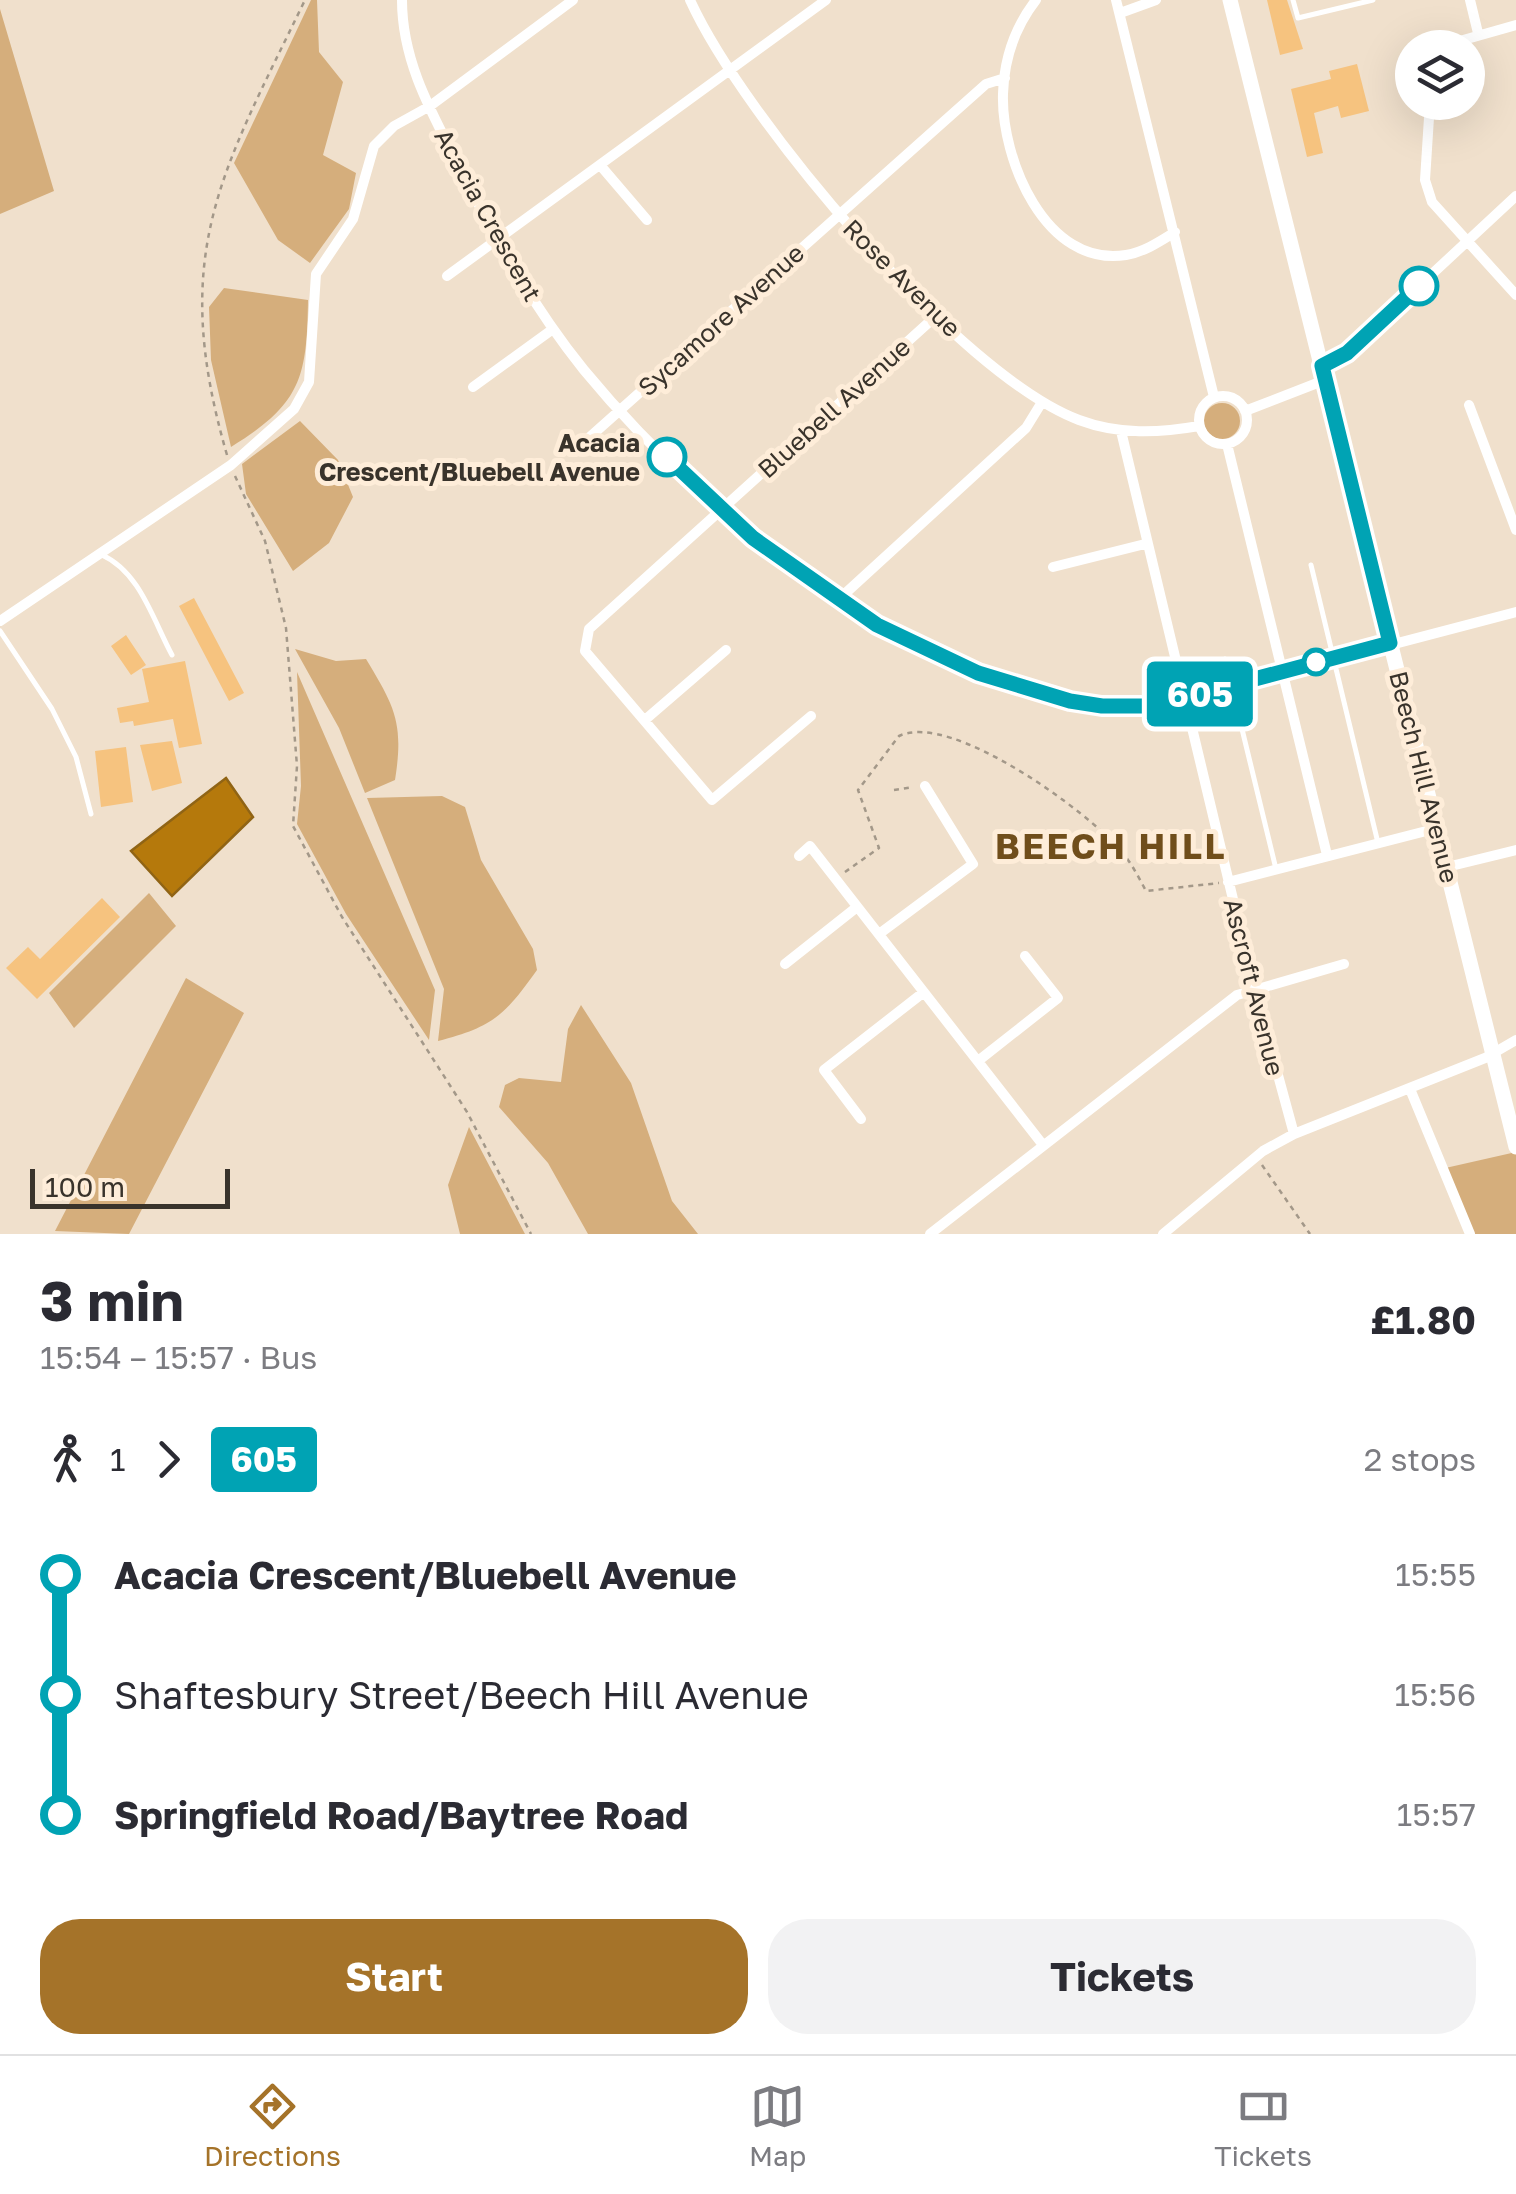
<!DOCTYPE html>
<meta charset="utf-8">
<style>
body{margin:0;font-family:"Golos Text",sans-serif;background:#f2f2f3;color:#2b2b33;height:100vh;display:flex;flex-direction:column;font-size:38px;white-space:nowrap}
*{box-sizing:border-box;margin:0}
p{font-size:32px;color:#7c7c81}
.icon{flex:none;width:55px;height:55px;fill:none;stroke:currentColor;stroke-width:2;stroke-linecap:round;stroke-linejoin:round}
.map{position:relative;height:1234px;overflow:hidden}
.sheet{display:flex;flex-direction:column;background:#fff;flex:1}
.sheet>*{flex:none}
.badge{padding:0 20px;border-radius:8px;font-size:35px;line-height:65px}
.controls{position:absolute;left:1395px;top:30px;display:grid;gap:20px}
.controls a{display:grid;place-items:center;width:90px;height:90px;border-radius:50%;background:#fff;box-shadow:0 10px 40px #0002;font-size:50px}
.scale{position:absolute;left:30px;bottom:25px;width:200px;box-sizing:border-box;padding-left:10px;border:5px solid #39332b;border-top:0;font-size:28px;line-height:35px;white-space:nowrap;color:#39332b;-webkit-text-stroke:8px #feedd9;paint-order:stroke}
.map>.badge{position:absolute;translate:-50% -50%;box-shadow:0 0 0 5px #fff}
.legs{display:flex;align-items:center;gap:15px;height:110px;padding:0 40px;font-size:32px}
.legs p{margin-inline-start:auto}
.headline{display:flex;align-items:center;justify-content:space-between;height:170px;padding:0 40px}
h1{font-size:55px;font-weight:700;line-height:75px}
.cta{display:flex;gap:20px;margin-top:auto;padding:20px 40px}
.cta a{flex:1;height:115px;border-radius:40px;background:#a57329;color:#fff;font-size:40px;font-weight:700;line-height:115px;text-align:center}
.cta a+a{background:#f2f2f3;color:#2b2b33}
ul{padding:0 40px;list-style:none}
li{display:flex;align-items:center;gap:35px;height:120px;font-size:38px}
li i{display:grid;place-items:center;width:15px;height:100%;margin:0 12px;background:currentColor}
li i::after{content:'';width:25px;height:25px;margin:-12px;border:8px solid;border-radius:50%;background:#fff}
li p{margin-inline-start:auto}
li:first-child i{background:linear-gradient(#0000 50%,currentColor 0)}
li:last-child i{background:linear-gradient(currentColor 50%,#0000 0)}
.dock{display:flex;justify-content:space-around;align-items:center;height:140px;border-top:2px solid #e1e1e2;background:#fff;font-size:28px;color:#7c7c81}
.dock a{display:grid;justify-items:center;gap:5px}
.dock .active{color:#a57329}
.map>svg:first-child{display:block}
</style>
<div class="map">
<svg width="1516" height="1234" viewBox="0 0 1516 1234">
<rect width="100%" height="100%" fill="#f0e0cc"/>
<path fill="#d5ae7c" d="M311 0H317L319 52 343 82 323 155 356 173 349 209 310 263 278 240 234 163Z
M0 9 54 191 0 214Z
M224 288 308 300C307 378 301 404 231 447L211 360 209 307Z
M1204 421a18 18 0 1 1 36 0a18 18 0 1 1-36 0Z
M300 421 338 460 353 497 329 543 293 571 246 494 242 464Z
M295 649 336 661 366 659C395 707 404 723 395 780L365 793 339 728Z
M297 672 435 990 429 1040 346 914 297 824 301 786Z
M442 796 465 807 481 860 533 949 537 970C505 1015 493 1027 438 1041L444 989 367 798Z
M149 893 176 926 74 1028 49 993Z
M186 978 244 1013 129 1234 55 1231Z
M581 1005 631 1083 672 1201 698 1234H588L548 1163 499 1107 505 1085 519 1078 561 1082 568 1029Z
M469 1127 525 1234H460L448 1185Z
M1516 1152V1234H1468L1441 1169Z"/>
<path fill="#b5790c" stroke="#906415" stroke-width="2.5" d="M226 778 253 817 172 896 131 851Z"/>
<path fill="#f6c37f" d="M1267 0H1287L1303 49 1280 55Z
M1357 64 1369 111 1341 118 1338 106 1314 113 1323 153 1307 157 1291 89 1331 79 1329 71Z
M194 598 244 693 229 701 179 606Z
M126 635 146 665 131 675 111 646Z
M185 661 202 744 179 748 173 719 134 726 133 721 120 723 117 708 149 702 142 669Z
M172 741 182 783 152 791 140 745Z
M126 747 133 802 101 807 95 751Z
M102 898 120 917 37 999 6 968 28 947 40 959Z"/>
<g fill="none" stroke-linecap="round" stroke-linejoin="round">
<path stroke="#a39889" stroke-width="2.5" stroke-dasharray="5 5" stroke-linecap="butt" d="M227 455C169 255 220 175 305 0
M235 476 265 541 286 628 297 766 293 826 342 917 467 1112 531 1234
M894 790 913 787
M845 872 879 848 858 790 899 736C951 711 1089 812 1122 852 1132 864 1139 878 1146 891L1219 883
M1262 1165 1310 1234"/>
<path stroke="#fff" stroke-width="5" d="M1293 0 1298 18 1373 0
M102 555C140 572 153 620 172 655
M1311 565 1378 843
M0 631 52 709 76 757 91 814
M1225 659 1276 869"/>
<path stroke="#fff" stroke-width="10" d="M402 0C402 63 433 115 461 170 496 240 534 308 584 370 709 522 973 746 1184 699L1516 612
M690 0C743 117 959 375 1079 420 1119 435 1159 433 1199 426
M1036 0C1015 27 1004 60 1003 94 1001 158 1045 268 1126 255 1144 252 1159 242 1175 232
M1116 0 1214 397
M1470 0 1478 33
M1123 12 1156 0
M1435 48 1516 25
M1430 102 1425 180 1432 202 1516 295
M600 165 647 220
M447 276 826 0
M1322 366 1347 353 1516 196
M473 387 553 329
M1199 420a24 24 0 1 1 48 0a24 24 0 1 1-48 0Z
M1469 405 1516 530
M1245 411 1325 380
M1121 431 1254 987 1294 1134
M1227 444 1327 855
M573 452 986 84 1005 78
M1053 567 1145 544
M838 600 1026 428 1042 402
M0 621 231 465 294 409 309 382 316 274 353 219 374 146 394 126 430 106 573 0
M811 716 712 800 585 651 589 629 937 315
M646 719 726 650
M799 856 810 846 1043 1145
M1447 867 1516 850
M1228 882 1438 828
M879 934 973 864 925 786
M785 964 857 907
M978 1061 1058 998 1025 956
M1410 1089 1470 1234
M861 1119 824 1070 924 992
M930 1234 1237 995 1344 964
M1163 1234 1263 1151 1294 1134 1485 1058 1516 1040"/>
<path stroke="#fff" stroke-width="15" d="M1230 0 1516 1147"/>
</g>
<g fill="none" stroke-linecap="round" stroke-linejoin="round">
<defs>
<path id="line-1" d="M667 457 753 538 877 625 978 673 1070 701 1102 706H1153L1390 643 1322 366 1347 353 1419 286"/>
</defs>
<use href="#line-1" stroke="#fff" stroke-width="22"/>
<use href="#line-1" stroke="#00a3b4" stroke-width="15"/>
</g>
<g fill="#fff" stroke="#00a3b4" stroke-width="5">
<circle cx="1419" cy="286" r="18"/>
<circle cx="667" cy="457" r="18"/>
<circle cx="1316" cy="662" r="12"/>
</g>
<g text-anchor="middle" stroke-width="10" stroke-linejoin="round" paint-order="stroke">
<g font-size="25" fill="#39332b" stroke="#feedd9">
<text transform="translate(488 215) rotate(61)" y="9">Acacia Crescent</text>
<text transform="translate(902 278) rotate(45)" y="9">Rose Avenue</text>
<text transform="translate(721 320) rotate(-42)" y="9">Sycamore Avenue</text>
<text transform="translate(834 408) rotate(-42)" y="9">Bluebell Avenue</text>
<text transform="translate(1424 777) rotate(76)" y="9">Beech Hill Avenue</text>
<text transform="translate(1254 987) rotate(76)" y="9">Ascroft Avenue</text>
</g>
<g font-size="25" font-weight="bold" fill="#39332b" stroke="#feedd9" text-anchor="end">
<text x="640" y="452">Acacia<tspan x="640" dy="29">Crescent/Bluebell Avenue</tspan></text>
</g>
<g font-size="35" font-weight="bold" letter-spacing="2.5" fill="#704e1b" stroke="#feedd9">
<text x="1111" y="859">BEECH HILL</text>
</g>
</g>
</svg>
<div class="controls">
<a><svg class="icon" aria-label="layers" viewBox="0 0 24 24"><path d="M12 4l9 5-9 5-9-5zM3 14l9 5 9-5"/></svg></a>
</div>
<div class="scale">100 m</div>
<b class="badge" style="left:1200px;top:694px;background:#00a3b4;color:#fff">605</b>
</div>
<section class="sheet">
<div class="headline"><div><h1>3 min</h1><p>15:54 – 15:57 · Bus</p></div><b>£1.80</b></div>
<div class="legs"><svg class="icon" aria-label="walk" viewBox="0 0 24 24"><circle cx="13" cy="4" r="2"/><path d="M13 8l-2 6 4 7M11 14l-3 7M7 12l3-4h3l4 4"/></svg>1<svg class="icon" aria-label="forward" viewBox="0 0 24 24"><path d="M9 5l7 7-7 7"/></svg><b class="badge" style="background:#00a3b4;color:#fff">605</b><p>2 stops</p></div>
<ul>
<li><i style="color:#00a3b4"></i><b>Acacia Crescent/Bluebell Avenue</b><p>15:55</p></li>
<li><i style="color:#00a3b4"></i><span>Shaftesbury Street/Beech Hill Avenue</span><p>15:56</p></li>
<li><i style="color:#00a3b4"></i><b>Springfield Road/Baytree Road</b><p>15:57</p></li>
</ul>
<div class="cta"><a>Start</a><a>Tickets</a></div>
</section>
<nav class="dock">
<a class="active"><svg class="icon" aria-label="directions" viewBox="0 0 24 24"><path d="M12 3l9 9-9 9-9-9zM9 14v-3h6M13 9l2 2-2 2"/></svg>Directions</a>
<a><svg class="icon" aria-label="map" viewBox="0 0 24 24"><path d="M3 6l6-2 6 2 6-2v14l-6 2-6-2-6 2zM9 4v14M15 6v14"/></svg>Map</a>
<a><svg class="icon" aria-label="tickets" viewBox="0 0 24 24"><path d="M3 7h18v10H3zM15 7v10"/></svg>Tickets</a>
</nav>
